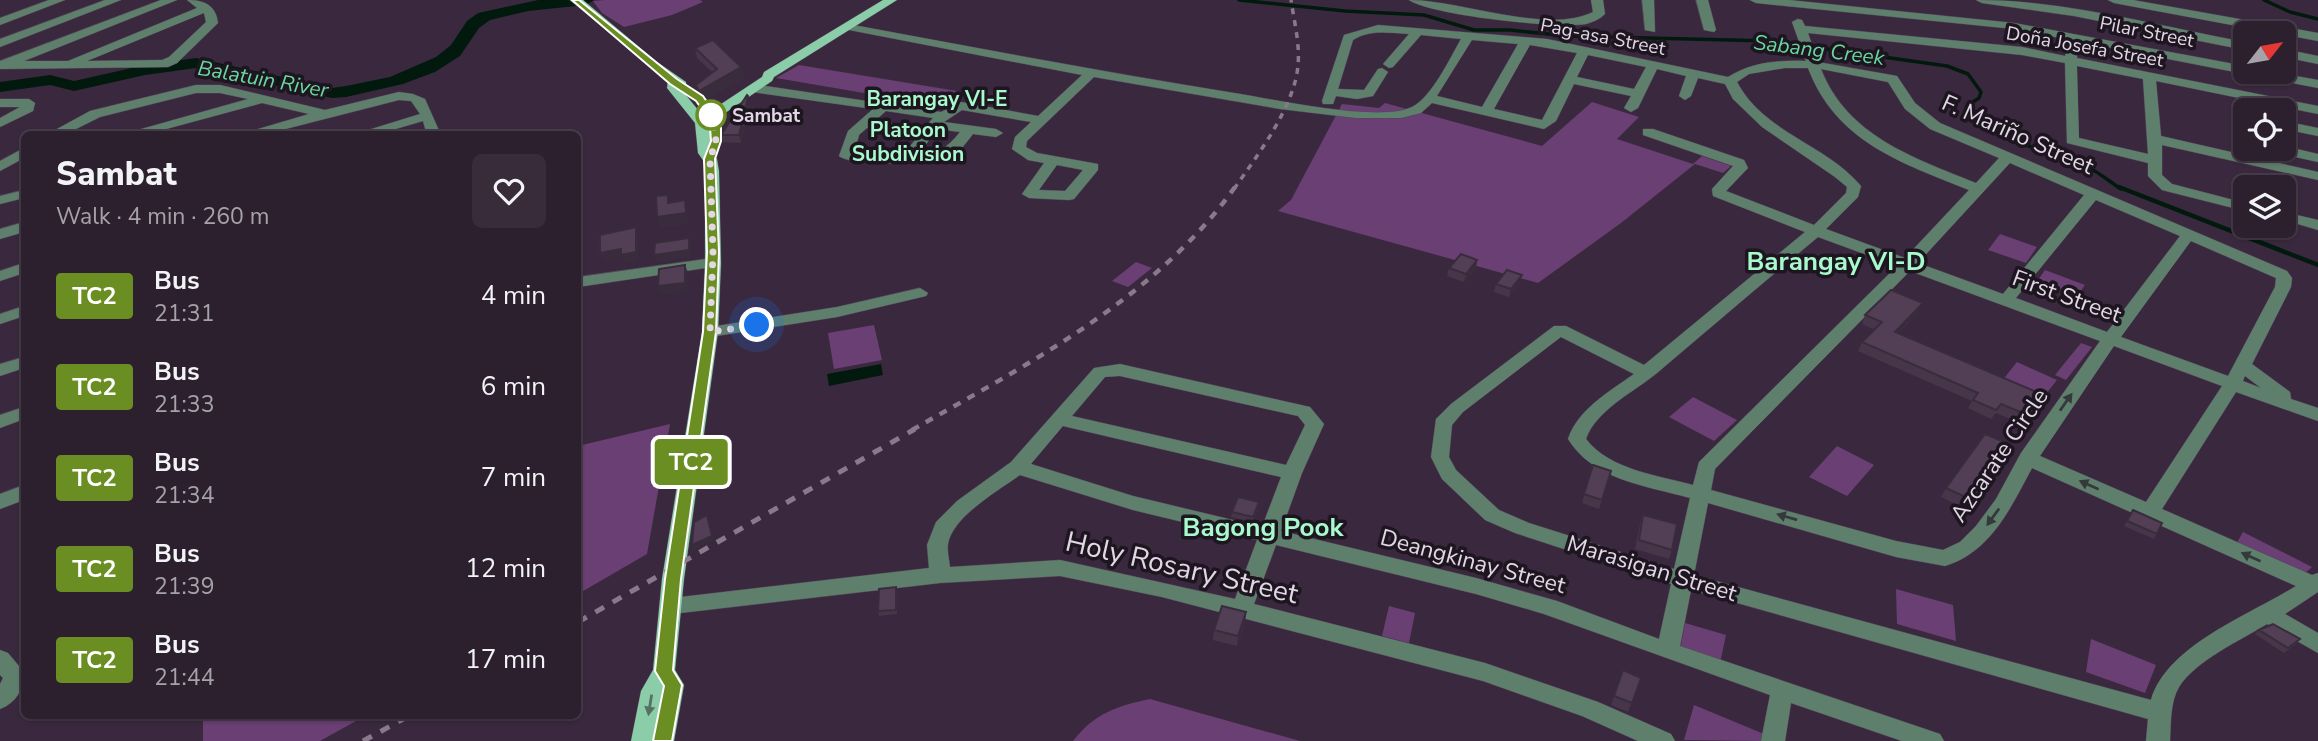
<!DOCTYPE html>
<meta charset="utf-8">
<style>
body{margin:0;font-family:"Nunito Sans",sans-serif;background:#382c3a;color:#f1f3f6;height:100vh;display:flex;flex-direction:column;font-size:26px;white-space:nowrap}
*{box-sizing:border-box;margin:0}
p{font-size:23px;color:#a6a2aa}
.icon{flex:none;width:38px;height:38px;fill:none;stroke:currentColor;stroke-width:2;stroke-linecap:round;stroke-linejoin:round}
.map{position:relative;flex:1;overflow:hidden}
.panel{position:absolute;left:21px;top:131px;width:560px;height:588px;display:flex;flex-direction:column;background:#2c1f2e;border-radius:10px;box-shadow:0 2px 5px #0004,0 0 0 2px #483d4a}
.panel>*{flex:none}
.badge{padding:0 14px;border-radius:5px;font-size:24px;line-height:46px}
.needle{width:46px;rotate:59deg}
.buttons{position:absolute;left:2233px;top:21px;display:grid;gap:14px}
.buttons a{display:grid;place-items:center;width:63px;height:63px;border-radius:10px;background:#2c1f2e;box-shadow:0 2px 5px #0004,0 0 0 2px #483d4a;font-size:35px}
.you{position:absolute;width:35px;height:35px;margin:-18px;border:5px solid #fff;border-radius:50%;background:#1a73e8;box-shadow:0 0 0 10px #1a73e833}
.map>.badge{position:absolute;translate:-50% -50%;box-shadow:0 0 0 4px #fff}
.round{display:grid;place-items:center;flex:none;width:74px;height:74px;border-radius:10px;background:#382c3a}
.summary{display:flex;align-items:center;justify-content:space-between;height:119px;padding:0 35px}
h1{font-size:33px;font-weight:800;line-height:52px}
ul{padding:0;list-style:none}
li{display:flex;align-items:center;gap:21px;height:91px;padding:0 35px}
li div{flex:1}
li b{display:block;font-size:26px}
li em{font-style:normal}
li .badge{min-width:77px;font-weight:700;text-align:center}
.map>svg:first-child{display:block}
</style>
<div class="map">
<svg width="2318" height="741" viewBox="0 0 2318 741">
<rect width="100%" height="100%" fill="#3a293e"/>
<path fill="#6a3f73" d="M605 0H700L703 2 672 15 624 27 602 13 593 1Z
M799 65 957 91 940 106 776 78Z
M1592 102 1639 117 1617 139 1693 164 1702 156 1731 166 1723 173 1695 164 1621 223 1538 283 1278 211 1291 200 1342 104 1379 108 1385 103 1542 146Z
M2000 234 2037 247 2026 263 1988 250Z
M1136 262 1152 268 1128 287 1112 281Z
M2045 270 2085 285 2078 295 2038 280Z
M874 325 882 360 834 369 828 333Z
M2081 343 2092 347 2066 380 2055 375Z
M2017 362 2057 380 2041 400 2001 382Z
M1693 397 1737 420 1714 441 1669 417Z
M670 424 647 554 578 594V446Z
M1837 446 1874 465 1847 496 1809 477Z
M2243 532 2312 567 2302 576 2235 546Z
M1896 589 1953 605 1956 641 1897 624Z
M1389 606 1415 613 1409 643 1382 636Z
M1685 623 1726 635 1720 663 1680 650Z
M2091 639 2156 665 2145 693 2086 672Z
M1150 699 1300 741H1073C1095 713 1117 706 1150 699Z
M1694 705 1764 734 1763 741 1684 740Z
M203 716H365L320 741H203Z"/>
<path fill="#021a0d" d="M881 364 883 375 829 386 827 374Z"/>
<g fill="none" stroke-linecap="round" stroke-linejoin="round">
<path stroke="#021a0d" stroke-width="3.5" d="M1239 0 1345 11 1424 15 1474 30H1510L1568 36 1770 41 1947 66 1968 74 1981 92 1979 98 1967 106C1981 138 2054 152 2084 165 2097 171 2109 181 2121 189
M2264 0 2290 12 2318 19"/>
<path stroke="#021a0d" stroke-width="4.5" d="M2119 187 2318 265"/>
<path fill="#021a0d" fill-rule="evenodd" d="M538 0H594L586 5 528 11 490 20 479 28 460 56 435 72 403 84 346 97 332 98 196 68 145 75 74 91 50 85 0 92V82L50 75 74 81 145 65 196 58 332 88 346 86 390 77 436 57 451 45 467 21 478 13Z"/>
<defs>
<path id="minor" d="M49 0H65L0 25V18Z
M105 0H121L0 47V39Z
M161 0H177L24 61H68L197 8 187 0C204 0 216 5 218 23L177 63 168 67 0 69V61ZM204 13 206 22 169 57 162 60 87 61Z
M1409 0C1461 0 1547 35 1593 12L1591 0H1603L1605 14C1600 19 1593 22 1586 24 1558 29 1430 15 1409 0Z
M1642 0H1654L1655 32 1645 30Z
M1696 0H1708L1716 30 1714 32 1704 30Z
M1750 0H1789L2014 23 2245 66V72H2250L2245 74 2014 29 1756 3Z
M1976 0C2066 0 2157 26 2245 42V50L2074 16 1982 3Z
M2108 0H2133L2318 33V41L2114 3Z
M1798 19 1802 20 1805 26 2022 47 2065 56 2067 49 2071 48 2077 52V58L2318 106V114L2156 81 2161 136 2318 172V180L2162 145V175L2172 184 2245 203V211L2162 190 2148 176V163L2067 143 2065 63 2022 55 1808 33 1818 62 1897 76 1915 103 1940 123 2287 271 2292 278 2291 287 2252 364 2290 392 2291 399 2318 408V421L2236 392 2162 509 2312 575 2318 573V592L2285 614 2318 633V653L2267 624C2241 640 2195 661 2179 687 2170 702 2171 724 2170 741H2146L2148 719 1691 590 1680 646 1940 734 1944 741H1902L1791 703 1785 741H1761L1770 695 1544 614 1476 594 1276 545 1254 604 1485 663 1598 702 1671 734 1675 741H1638L1582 716 1483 681 1162 597 1060 576 940 583 672 614 664 612 661 606 664 600 672 598 929 568 927 545 936 522 957 501 1011 462 1094 368 1120 364 1310 407 1324 424 1302 473 1281 531 1476 578 1557 601 1659 639 1671 584 1515 533 1485 520 1442 479 1431 457 1436 419 1451 404 1554 326H1566L1644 365 1805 232 1713 196 1712 189 1733 166 1643 135V129H1653L1744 160 1748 168 1726 191 1814 225 1846 193 1847 187 1835 177 1762 127 1733 99 1725 84 1698 78 1691 96 1685 100 1679 96 1686 76 1657 69 1638 108 1631 112 1624 108 1631 96 1574 84 1556 121 1544 129 1432 103 1421 113 1401 118H1356L1280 109 1094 77 1027 141 1026 147 1037 153 1098 164V170L1074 199 1069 200 1029 198 1022 194 1044 163 1028 160 1012 149 1015 137 1031 122 962 110 944 122 996 129 1003 133 996 137 973 134C966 143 959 153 949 157 932 164 852 167 839 156L848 131 873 109 752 92 746 88 752 84 941 112 961 102 1038 116 1082 75 844 29V25L848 24C976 48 1105 72 1234 93 1273 99 1379 123 1412 107 1432 97 1450 58 1461 39L1421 35 1393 67 1389 68 1383 64 1409 34C1390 33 1370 29 1353 40L1338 89 1364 90 1378 69 1382 68 1388 72 1373 96 1357 99 1336 96 1333 104H1323L1322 101 1344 35 1378 25 1547 39 1728 77C1752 62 1778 60 1806 61L1792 22ZM1472 40 1518 44 1482 107 1437 96ZM1530 45 1577 53 1542 120 1494 109ZM1588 55 1646 67 1634 89 1577 77ZM2077 66 2143 79 2148 154 2079 138ZM1785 68H1808C1836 142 1902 163 1969 190L1905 258 1826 229 1858 197 1861 186C1826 144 1764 133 1737 82L1749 74ZM1821 69 1888 82 1905 109 1930 129 1999 158 1976 183C1914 158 1847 136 1821 69ZM886 111 933 118 924 128 875 121ZM867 128 918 136 905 153 854 154 859 135ZM937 129 960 132C947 148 940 152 920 153ZM2010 163 2084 195 2003 294 1918 263ZM1057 165 1083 170 1065 191 1039 190ZM2096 200 2180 236 2107 332 2016 298ZM1818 237 1897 266 1699 462 1693 485C1657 475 1610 470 1586 439 1596 410 1634 392 1657 373 1710 328 1764 282 1818 237ZM2191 241 2276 278 2275 287 2228 376 2121 337ZM1910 271 2100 341 2021 453 1996 499 1976 526 1960 542 1943 550 1896 541 1711 490 1715 469ZM1561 337 1634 374C1609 392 1578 409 1568 439 1593 480 1647 486 1690 498L1674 569 1529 523 1499 510 1456 470 1449 457 1452 425 1463 412ZM2114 346 2222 386 2146 502 2040 456ZM1120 376 1298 416 1305 425 1286 465 1072 416 1105 377ZM2245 376 2261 388 2243 381ZM1063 426 1281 477 1262 527 1133 496 1031 464ZM2032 468 2296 586C2250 615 2167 645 2151 700L1694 575 1708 503 1896 557 1945 566C1991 552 2011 507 2032 468ZM1020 475 1133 510 1257 540 1235 599 1060 560 950 567C949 559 947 551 948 544 952 517 999 490 1020 475Z
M2284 49 2318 56V64L2284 57Z
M2250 72H2274L2318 80V88L2256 76Z
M196 85H220L325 110 399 92 413 94 425 99 441 135H427L423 121 375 135H352L420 114 411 101 399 100 262 135H238L309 114 262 103 144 135H120L248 99 220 93H196L100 117 64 135H46L90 111Z
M0 99H29L35 103 33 111 0 127V118L20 107H0Z
M2245 115V145L2233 138V124Z
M2284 121 2318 128V136L2284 129Z
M2284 146 2318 154V162L2273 152 2271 149H2284Z
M24 148V158L0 171V161Z
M24 190V198L0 204V196Z
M2284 212 2318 220V230L2284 220Z
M24 222V232L0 239V229Z
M713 258 719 260 721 263 719 266 578 287V277Z
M24 263V273L0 281V271Z
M920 288 928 293 926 296 837 317 710 337 702 332 710 327 837 307Z
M24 306V316L0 324V314Z
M24 357V368L0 376V364Z
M24 407V419L0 428V415Z
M24 485V500L0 509V494Z
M0 650 8 653 24 672C24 689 16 703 0 709V684L3 678 0 675Z"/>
<path id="major" d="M570 0H583L657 62 686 82V88H680L703 116 762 77 764 72 883 0H897L774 77 772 81 709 124 712 152 717 159 719 171 721 263 718 332 684 579 675 670 684 685 674 741H631L641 691 653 670 662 579 702 332 705 263V171L703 160 698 153 695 123 667 88 668 81Z"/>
</defs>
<use href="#minor" stroke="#554559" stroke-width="1"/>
<use href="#major" stroke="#554559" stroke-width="1"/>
<use href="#minor" fill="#5f7f6d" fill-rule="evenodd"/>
<use href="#major" fill="#8acda8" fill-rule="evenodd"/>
<path stroke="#88798b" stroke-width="3.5" stroke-dasharray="6 6" stroke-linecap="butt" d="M1234 189C1257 156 1295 106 1298 65 1300 43 1294 21 1291 0"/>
<path stroke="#88798b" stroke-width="4.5" stroke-dasharray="8 8" stroke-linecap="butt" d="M912 430C1028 364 1156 298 1235 187"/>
<path stroke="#88798b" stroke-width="5" stroke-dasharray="10 10" stroke-linecap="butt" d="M578 622 915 429
M363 741 409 716"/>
</g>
<path fill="#47364a" d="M695 48 741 67 744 78 702 102 699 97 696 85 713 73 697 58Z
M750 104 741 143 723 142 721 135Z
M1449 268H1476L1464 282 1447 276Z
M1522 275 1520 283 1509 297 1494 292 1496 284Z
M1919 312 1898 333 2046 396 2041 405 2025 425 1996 413 1991 419 1968 408 1972 401 1858 351 1862 342 1875 330 1862 324 1865 315Z
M2014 446 1970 511 1941 497 1946 488Z
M1593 465 1611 471 1599 509 1582 503Z
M1259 502 1258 507 1253 522 1231 517 1232 512Z
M2133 510 2157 534 2154 539 2124 526Z
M1643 515 1672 550 1669 559 1635 549 1640 524Z
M897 591V614L879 616 878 611Z
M1246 612 1245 622 1237 646 1213 640 1214 630Z
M2259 630 2300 639 2296 644 2284 653 2255 634Z
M1623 670 1641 678 1628 712 1611 705Z"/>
<path fill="#392c3c" d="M741 67 744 78 702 102 699 91Z
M748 96 750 104 741 143 739 135Z
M685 200 687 211 688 224 660 228 657 217Z
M636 227 638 236 639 261 624 263 622 258 603 261 600 253Z
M689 238 692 247 691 258 657 263 654 255Z
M1477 260 1476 268 1464 282 1466 274Z
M685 265 688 273 687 291 661 295 658 286Z
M1522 275 1520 283 1509 297 1511 289Z
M1923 303 1919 312 1891 340 1895 332Z
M2046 396 2041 405 2025 425 2030 416Z
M2014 446 2009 455 1970 511 1976 502Z
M707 515 714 540 693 550 692 545Z
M1246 612 1245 622 1237 646 1238 636Z"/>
<path fill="#523f56" stroke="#392c3c" stroke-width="2" d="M713 40 741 67 699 91 696 85 717 69 695 48Z
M747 95 748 96 739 135H721Z
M668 195V203L685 200 686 213 657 217 656 196Z
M636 227V252L621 255V249L600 253V235Z
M689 238V250L654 255 655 243Z
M1461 254 1477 260 1466 274 1449 268Z
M685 265V283L658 286 659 269Z
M1507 270 1522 275 1511 289 1496 284Z
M1891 290 1923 303 1895 332 2046 396 2030 416 2001 404 1996 410 1973 400 1978 393 1862 342 1882 322 1865 315Z
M1985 434 2014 446 1976 502 1946 488Z
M1593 465 1611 471 1602 500 1584 494Z
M1238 497 1259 502 1253 517 1232 512Z
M2133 510 2162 523 2157 534 2127 521Z
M707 515 712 536 692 545 694 522Z
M1643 515 1677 524 1672 550 1639 540Z
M896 587V610L878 611 879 589Z
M1222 606 1246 612 1238 636 1214 630Z
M2273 624 2300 639 2288 648 2259 630Z
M1623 670 1641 678 1632 703 1614 696Z"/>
<defs><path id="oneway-solid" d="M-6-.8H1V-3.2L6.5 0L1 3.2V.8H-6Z" transform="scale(1.75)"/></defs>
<g fill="#343a3a">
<use href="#oneway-solid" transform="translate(2066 402) rotate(-55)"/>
<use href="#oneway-solid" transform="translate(2089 485) rotate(-156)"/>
<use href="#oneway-solid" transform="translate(1787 517) rotate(-164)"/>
<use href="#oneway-solid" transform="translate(1993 517) rotate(126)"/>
<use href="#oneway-solid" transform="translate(2251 557) rotate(-156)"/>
</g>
<use fill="#547164" href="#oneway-solid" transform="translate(650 705) rotate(99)"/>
<path fill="#6b8e23" stroke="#fff" stroke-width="2" d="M572 0H579L677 79 703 96 716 115 721 128V141L715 159 719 252 716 332 681 579 673 670 682 685 672 741H653L664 686 655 671 665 579 703 332 707 252 704 159 711 141 710 128 706 115 696 101 670 84Z"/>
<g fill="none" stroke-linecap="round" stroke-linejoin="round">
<path stroke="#e2d7e5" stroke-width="7" stroke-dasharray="0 12.6" d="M711 115 716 141 710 159 713 252 710 332 757 325"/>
</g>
<circle fill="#fff" stroke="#6b8e23" stroke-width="3.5" cx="711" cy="115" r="14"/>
<g text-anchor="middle" stroke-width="7" stroke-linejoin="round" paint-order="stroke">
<g font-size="19" fill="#e2d7e5" stroke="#1d151f">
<text transform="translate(2147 31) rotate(11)" y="7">Pilar Street</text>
<text transform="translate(1603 36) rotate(11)" y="7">Pag-asa Street</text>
<text transform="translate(2085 46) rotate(10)" y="7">Doña Josefa Street</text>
</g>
<g font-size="19" font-weight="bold" fill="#e2d7e5" stroke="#1d151f" text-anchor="start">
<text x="732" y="122">Sambat</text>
</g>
<g font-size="21" font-style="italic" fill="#68d89f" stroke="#1d151f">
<text transform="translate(1819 50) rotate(7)" y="7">Sabang Creek</text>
<text transform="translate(263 79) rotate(10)" y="7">Balatuin River</text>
</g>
<g font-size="21" font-weight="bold" fill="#a8f9cc" stroke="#1d151f">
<text x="937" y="106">Barangay VI-E</text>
</g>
<g font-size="21" font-weight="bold" fill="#a8f9cc" stroke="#1d151f">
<text x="908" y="137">Platoon<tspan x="908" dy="24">Subdivision</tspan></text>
</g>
<g font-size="23" fill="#e2d7e5" stroke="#1d151f">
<text transform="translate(2018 134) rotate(24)" y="8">F. Mariño Street</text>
<text transform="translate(2067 296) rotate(20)" y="8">First Street</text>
<text transform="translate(1999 455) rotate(-56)" y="8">Azcarate Circle</text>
<text transform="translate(1473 561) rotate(15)" y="8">Deangkinay Street</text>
<text transform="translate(1652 568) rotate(17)" y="8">Marasigan Street</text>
</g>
<g font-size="26" font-weight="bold" fill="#a8f9cc" stroke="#1d151f">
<text x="1836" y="270">Barangay VI-D</text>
<text x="1263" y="536">Bagong Pook</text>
</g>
<g font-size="28" fill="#e2d7e5" stroke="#1d151f">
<text transform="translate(1182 567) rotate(13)" y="10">Holy Rosary Street</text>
</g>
</g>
</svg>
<div class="buttons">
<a><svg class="needle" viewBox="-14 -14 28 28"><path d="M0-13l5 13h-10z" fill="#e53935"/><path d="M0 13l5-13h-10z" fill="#a6a2aa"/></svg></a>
<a><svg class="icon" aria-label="locate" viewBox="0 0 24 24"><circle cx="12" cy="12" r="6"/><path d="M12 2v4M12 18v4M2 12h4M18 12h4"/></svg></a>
<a><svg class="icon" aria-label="layers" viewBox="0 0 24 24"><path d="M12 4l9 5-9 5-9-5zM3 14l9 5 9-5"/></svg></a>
</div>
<div class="you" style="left:757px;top:325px"></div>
<b class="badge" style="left:691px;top:462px;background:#6b8e23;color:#fff">TC2</b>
<section class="panel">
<div class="summary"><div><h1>Sambat</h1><p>Walk · 4 min · 260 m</p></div><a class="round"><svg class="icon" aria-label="heart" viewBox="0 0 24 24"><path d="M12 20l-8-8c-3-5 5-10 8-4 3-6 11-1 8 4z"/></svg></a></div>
<ul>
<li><span class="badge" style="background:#6b8e23;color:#fff">TC2</span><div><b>Bus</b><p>21:31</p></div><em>4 min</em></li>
<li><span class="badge" style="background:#6b8e23;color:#fff">TC2</span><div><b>Bus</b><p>21:33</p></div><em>6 min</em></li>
<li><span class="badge" style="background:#6b8e23;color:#fff">TC2</span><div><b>Bus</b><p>21:34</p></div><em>7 min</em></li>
<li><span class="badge" style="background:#6b8e23;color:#fff">TC2</span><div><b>Bus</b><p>21:39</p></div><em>12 min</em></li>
<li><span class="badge" style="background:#6b8e23;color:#fff">TC2</span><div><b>Bus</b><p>21:44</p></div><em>17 min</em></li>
</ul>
</section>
</div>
